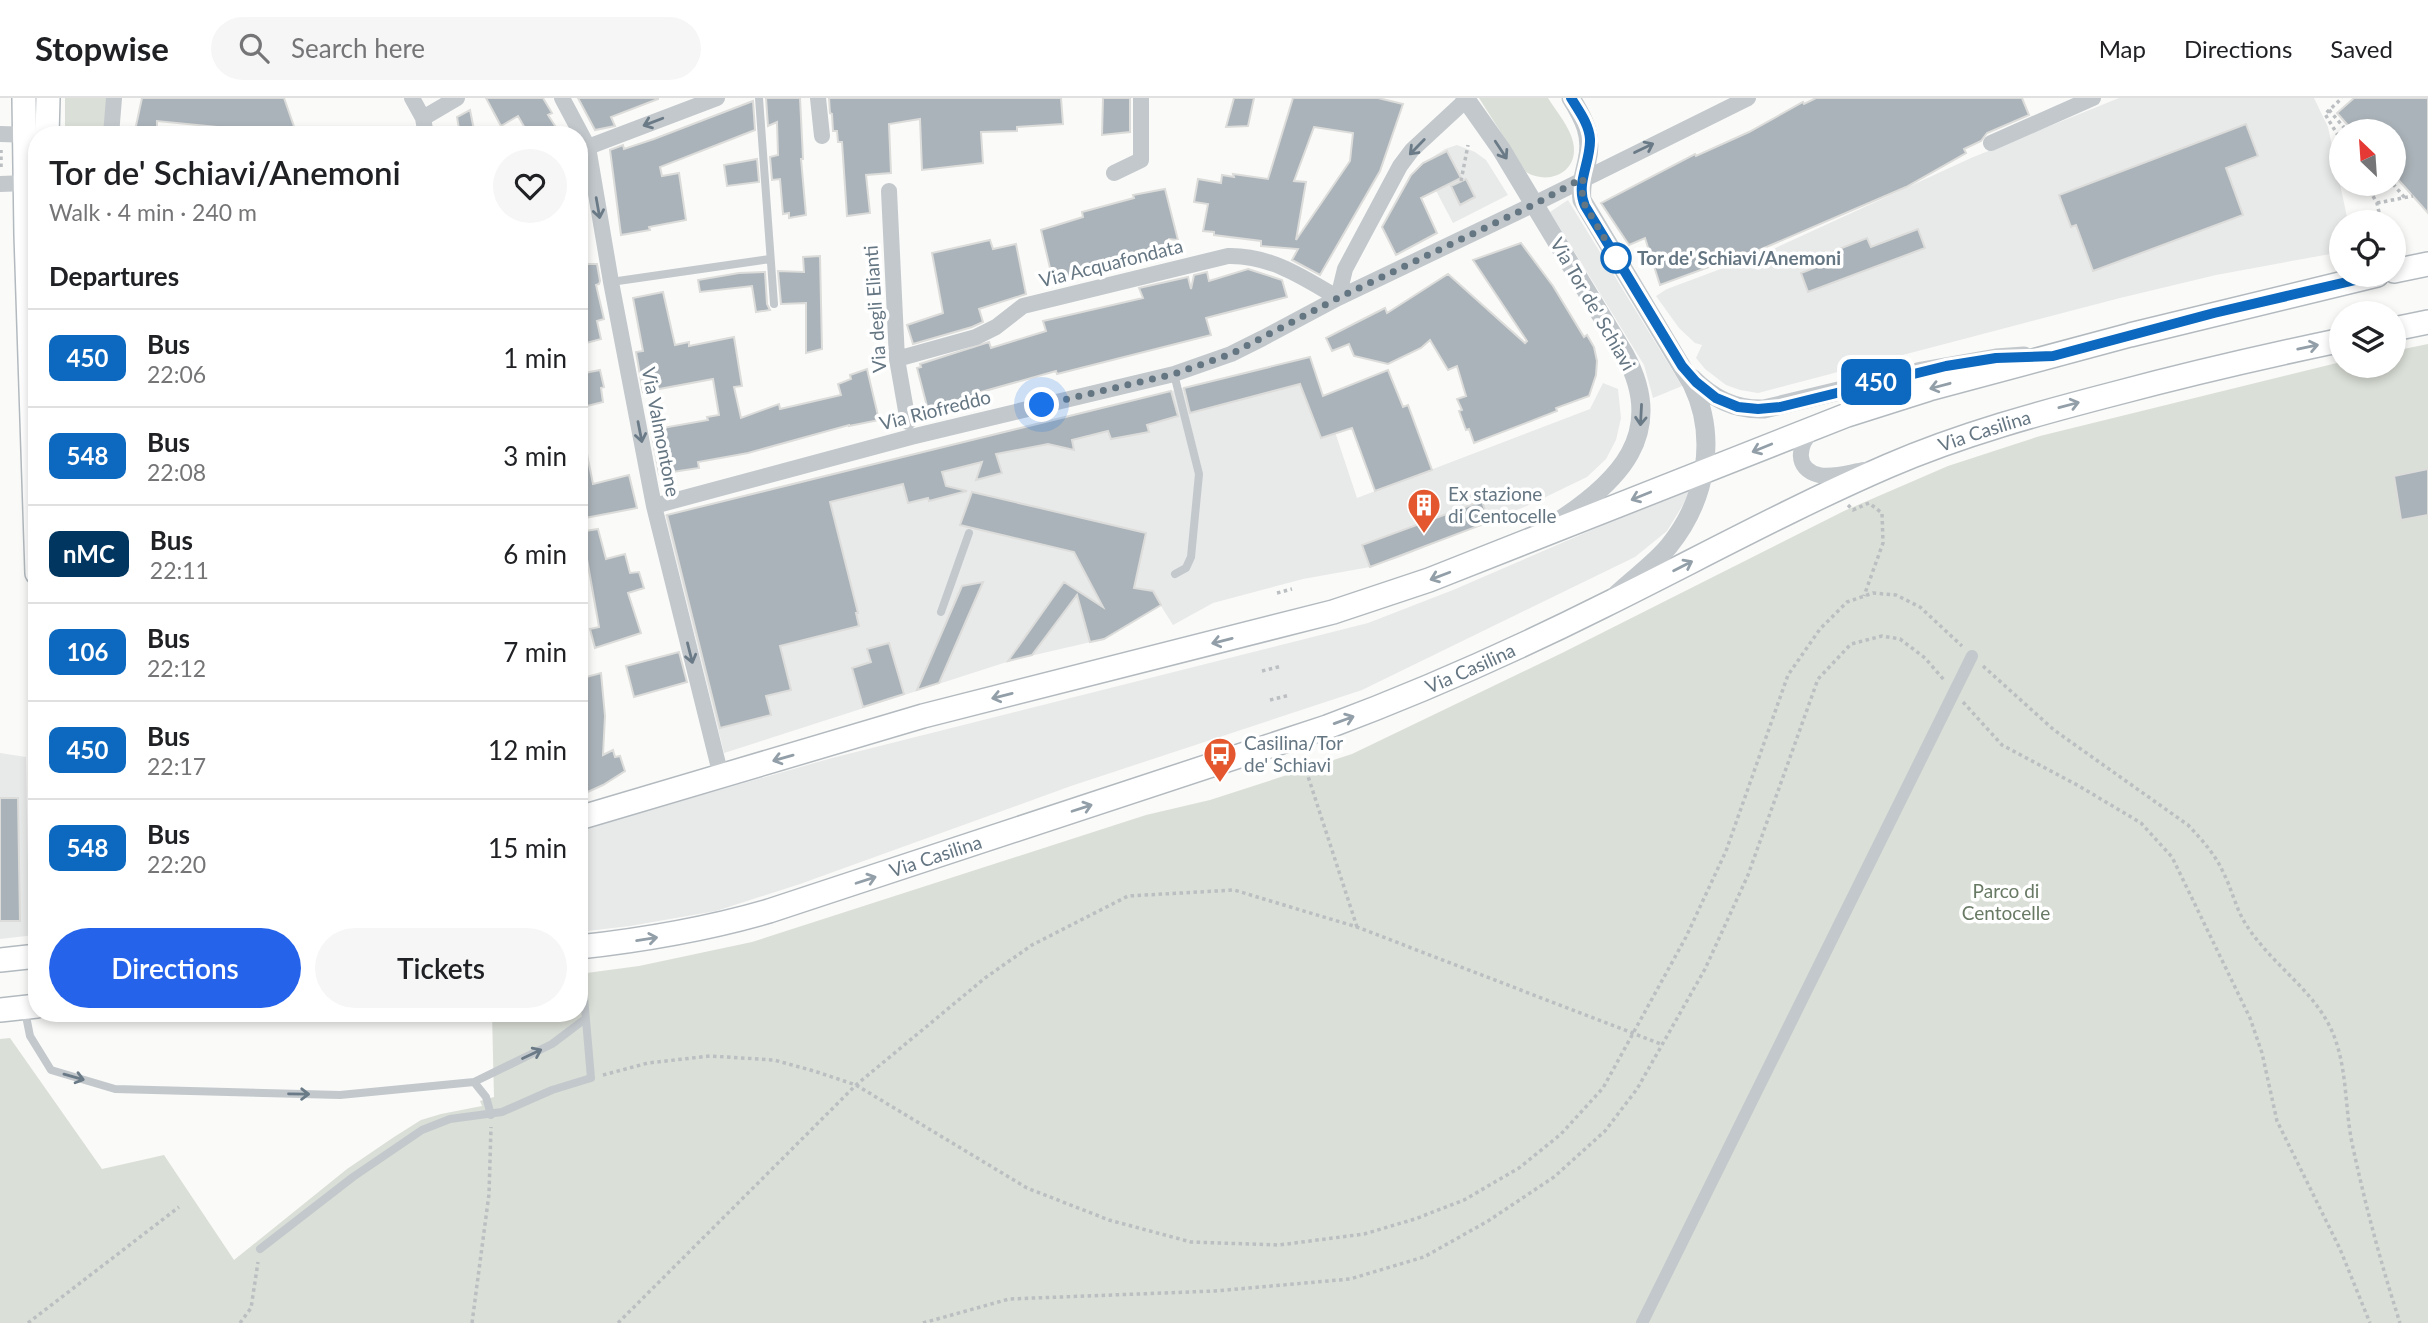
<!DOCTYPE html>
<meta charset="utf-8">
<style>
body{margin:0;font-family:Lato,sans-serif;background:#f6f6f6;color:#202124;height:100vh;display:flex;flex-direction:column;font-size:26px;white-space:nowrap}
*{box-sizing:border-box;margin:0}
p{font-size:23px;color:#757577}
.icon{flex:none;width:38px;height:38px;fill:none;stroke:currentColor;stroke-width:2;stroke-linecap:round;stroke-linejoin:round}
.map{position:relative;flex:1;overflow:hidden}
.details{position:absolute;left:28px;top:28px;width:560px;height:896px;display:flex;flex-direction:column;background:#fff;border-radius:28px;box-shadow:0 4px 10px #0003}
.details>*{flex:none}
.badge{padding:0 14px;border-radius:10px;font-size:24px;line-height:46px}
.needle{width:46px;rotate:335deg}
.tools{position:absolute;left:2329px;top:21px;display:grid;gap:14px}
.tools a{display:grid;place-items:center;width:77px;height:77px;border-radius:50%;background:#fff;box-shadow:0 4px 10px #0003;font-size:35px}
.you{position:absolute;width:35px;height:35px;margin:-18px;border:5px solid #fff;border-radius:50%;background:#1a73e8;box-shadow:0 0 0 10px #1a73e833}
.map>.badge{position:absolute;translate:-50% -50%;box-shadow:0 0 0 4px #fff}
h2{padding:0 21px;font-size:26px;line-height:63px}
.round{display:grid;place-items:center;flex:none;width:74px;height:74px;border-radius:37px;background:#f6f6f6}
.headline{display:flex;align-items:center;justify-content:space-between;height:119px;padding:0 21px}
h1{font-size:33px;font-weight:600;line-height:52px}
.cta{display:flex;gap:14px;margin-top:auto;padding:14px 21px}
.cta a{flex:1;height:80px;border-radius:42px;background:#2563eb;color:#fff;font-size:28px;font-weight:600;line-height:80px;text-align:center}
.cta a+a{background:#f6f6f6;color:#202124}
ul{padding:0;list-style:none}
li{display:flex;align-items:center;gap:21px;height:98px;padding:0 21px;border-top:2px solid #e0e0e0}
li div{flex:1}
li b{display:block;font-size:26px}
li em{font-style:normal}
li .badge{min-width:77px;font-weight:700;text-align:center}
header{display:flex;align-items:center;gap:42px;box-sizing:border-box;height:98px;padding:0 35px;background:#fff;border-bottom:2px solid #e0e0e0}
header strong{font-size:33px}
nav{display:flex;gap:38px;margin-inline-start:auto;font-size:24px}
.search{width:490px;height:63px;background:#f6f6f6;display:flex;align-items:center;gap:18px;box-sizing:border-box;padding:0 24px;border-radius:38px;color:#757577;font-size:26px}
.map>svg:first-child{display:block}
</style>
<header>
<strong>Stopwise</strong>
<div class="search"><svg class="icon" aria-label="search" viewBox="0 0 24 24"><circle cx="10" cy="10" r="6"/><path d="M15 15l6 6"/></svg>Search here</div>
<nav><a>Map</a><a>Directions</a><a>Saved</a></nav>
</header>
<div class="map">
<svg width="2428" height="1225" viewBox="0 0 2428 1225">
<rect width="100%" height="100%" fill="#fafaf8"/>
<path fill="#e8e9e9" d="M2119 0H2314L2328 29 2348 124H2342L2341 154 2216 177 2120 200 1758 295 1740 292 1726 287 1705 271 1696 260 1702 247 1695 245 1679 230 1656 198 1667 191 1769 153 1971 60Z
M1457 47 1475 54 1486 62 1508 97 1453 125 1422 66 1445 51Z
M1568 102 1682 288 1653 300 1644 267 1550 114Z
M1310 259 1357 400 1590 311 1603 285 1618 291 1621 320 1616 342 1606 361 1587 379 1529 407 1401 459 1370 469 1303 481 1213 505 1173 527 1161 508 1104 541 1013 562 724 655 665 417Z
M1689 390V397L1667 433 1635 459 1362 592 1071 688 800 786 716 813 630 828 579 834V732L832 660 1368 525 1453 492Z
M0 655 26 659 29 824H34L35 837 0 841Z"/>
<path fill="#dadfd7" d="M65 0H107L106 37H65Z
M1479 0H1548C1556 13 1570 29 1573 44 1580 74 1549 88 1526 74Z
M2428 246V1225H0V941L10 940 102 1071 164 1057 234 1162 347 1071 394 1039 421 1022 441 1016 482 1008 480 1003 494 999 492 915H579V876L639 868 752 844 1146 717 1210 702 1352 656 1562 555 1844 413 1948 368 2040 338 2341 264 2342 268H2394V253Z"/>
<path fill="#aab3b9" stroke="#dcdcda" stroke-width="2" fill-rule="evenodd" d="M142 0H284L297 37H259L258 33 157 23V37H134Z
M486 0H543L552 15 548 17 561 37H529L518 18 501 28Z
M578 0H658V1L611 19 615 28 595 32Z
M766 0H800L803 61H801L806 117 789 120V115L783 116 780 81 772 82 770 59 778 57 777 24 768 28Z
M829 0H1061L1063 26 1017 29V33L981 34 983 65 922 72 920 21 889 26 891 75 866 77 870 115 847 118 842 44H838L837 33H833L832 16 830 15Z
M1103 0H1130V34L1102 37Z
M1234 0H1254L1248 28 1226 29Z
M1293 0H1378L1403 6 1380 73 1320 177 1292 162 1298 151 1261 148V143L1214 137V134L1203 133 1208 106 1194 104 1198 81 1221 85 1222 77 1234 79 1233 76 1268 81ZM1314 29 1353 35 1350 63 1296 142 1306 84 1294 83Z
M1816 0H2022L2029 17 1987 35 1981 43 1964 51 1966 55 1906 89 1736 162V159L1660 187 1645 140 1629 147 1601 105 1695 56 1696 58 1749 34 1803 4 1804 6Z
M2354 0H2428V115L2394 77V33H2353L2337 15Z
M753 3 755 32 660 69 662 78 679 75 686 122 649 129 650 132 621 137 610 52 623 47 624 51 654 41Z
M470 12 475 37H460L457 19Z
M2246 26 2258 58 2226 70 2243 117 2093 173 2076 127 2071 129 2059 97Z
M1447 53 1461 80 1421 100 1437 135 1396 157 1382 129 1411 77 1423 65Z
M757 61 759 84 727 88 724 67Z
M1466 81 1475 99 1460 107 1451 88Z
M1165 91 1178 142 1169 141 1168 147 1073 175 1074 181 1054 187 1041 132 1083 119 1082 114 1134 100 1133 97Z
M1918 131 1925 150 1808 194 1801 175 1827 165 1824 157 1867 140 1871 149Z
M990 142 993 151 1016 146 1026 196 979 211 983 224 972 229 913 246 907 227 943 215 932 155Z
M1521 145 1553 188 1584 239 1587 237 1594 249 1597 263 1596 277 1589 298 1556 310 1557 313 1474 345 1469 331 1466 332 1459 313 1462 312 1457 301 1466 298 1457 268 1448 272 1430 242 1421 250 1388 266 1354 258 1349 246 1332 253 1326 240 1385 210 1387 215 1448 176 1525 245 1527 243 1473 162Z
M820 158 822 251 806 255V205L781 206 778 173 804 174 803 159Z
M579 166H597L600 183 599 186 596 187 604 221 597 223 601 241 579 247Z
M1248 171 1282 182 1287 199 1206 220 1211 237 1057 276 1056 273 974 296 975 298 928 312 917 270 921 269 920 266 989 244 991 250 1046 233 1043 223 1143 200 1139 190 1188 179 1191 191 1194 177 1207 174 1209 183Z
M765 174 767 206 770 212 756 214 752 188 700 194 698 182 739 175Z
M663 194 675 247 689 244V248L734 239 742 288 734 289 741 320 779 306 780 311 841 297 838 286 851 281 850 277 867 271 879 322 849 328V327L748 355 698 364 699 370 659 376 651 332 708 322 707 319 719 317 713 281 643 294 636 254 643 253 633 200Z
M1310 259 1323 298 1388 272 1403 309 1408 307 1432 372 1375 393 1352 330 1321 340 1300 286 1190 315 1184 290Z
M600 272 604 289 601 290 603 304 579 310V276Z
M1171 293 1178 318 1147 327 1149 334 1111 341 1108 333 1072 342 1074 352 1048 346 996 356 1002 375 976 382 982 364 942 374 946 388 967 393 929 403 928 400 908 405 903 386 830 404 858 515H856L859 528 780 548 791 592 766 598 771 617 720 630 667 417Z
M579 351H586L593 386 629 377 637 410 585 420 579 396Z
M2428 371V417L2401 422 2394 378Z
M972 394 1146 435 1134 490 1153 493 1161 507 1104 541 1090 544 1077 497 1032 557 1008 563 1064 484 1103 509 1074 454 960 427Z
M1482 403 1489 424 1370 469 1362 447Z
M598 431 606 461 625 456 630 475 639 474 644 490 628 495 641 535 595 550 590 531 599 529 587 461H584L579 434Z
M983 484 939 585 917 592 962 488Z
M889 545 904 596 863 609 852 570 871 564 867 551Z
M679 554 687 584 634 599 626 568Z
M601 575 605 618 603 657 613 652 615 659 620 658 625 673 603 687 579 698V581Z
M0 700H18L20 823H0Z"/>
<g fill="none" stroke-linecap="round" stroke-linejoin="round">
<defs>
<g id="secondary">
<path d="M24 0 26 137 37 475"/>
<path d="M47 37 48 0"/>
<path d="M2394 173 2428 166"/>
<path d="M2394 231 2428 224"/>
<path d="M579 720 923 618 1333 514 1429 482 1847 317 1929 291 2130 237 2377 177"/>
<path id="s1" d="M579 849C643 842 707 831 769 813L1327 629C1421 594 1513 553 1603 508 1698 461 1791 410 1888 368 1962 336 2040 315 2117 295 2192 275 2266 258 2342 242"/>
<path d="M0 862 37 858"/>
<path d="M0 912 37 908"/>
</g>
</defs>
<use href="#secondary" stroke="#b3babf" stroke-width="26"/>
<path stroke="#bbbfc2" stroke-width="3.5" stroke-dasharray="3.5 3.5" stroke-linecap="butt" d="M2329 12 2347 33
M2342 44 2325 16 2342 0
M1 69V52
M1461 83 1468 47
M2366 86 2377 105 2381 124
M2393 86 2405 100
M2377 105 2413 98
M1848 407 1853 412 1869 405 1882 415 1883 445 1864 498
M1277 495 1292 491
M1983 568 2054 632 2188 727C2202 742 2215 756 2223 774 2232 791 2236 812 2247 828 2270 864 2308 888 2328 925 2348 962 2344 1006 2352 1045 2365 1106 2381 1166 2400 1225
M1262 573 1282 568
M1270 602 1290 597
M1963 604 2002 647 2079 688 2141 725 2172 759 2250 920 2262 955 2277 1023 2340 1151 2370 1225
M1304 666 1357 829
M603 977 648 965 710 958 774 962 814 973 856 987 1027 1090 1109 1122 1191 1144 1279 1147 1364 1136 1415 1121 1464 1102 1519 1070 1561 1036 1603 990 1686 839 1726 753 1788 577 1820 531 1847 504 1873 495 1896 497 1920 509 1962 548
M28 1225 179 1109
M240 1225 251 1210 258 1164
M472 1225 489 1096 491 1029
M618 1225 856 987 985 880 1032 847 1128 798 1234 792 1357 829 1661 946
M923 1225 1009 1201 1215 1193 1350 1181 1424 1159 1488 1123 1554 1079 1605 1033 1637 991 1705 871 1748 777 1818 581 1851 546 1882 538 1900 541 1925 560 1944 582"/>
<path stroke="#c3c8cc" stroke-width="8" d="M759 0 774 206
M611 184 770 161
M1174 276 1199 376 1191 459 1186 470 1175 476
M941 514 969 435
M25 913 30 938 51 972 115 991 340 997 474 984 552 946 585 921
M474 984 486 999 491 1017
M260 1151 353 1079 422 1032 450 1021 502 1014 552 992 591 980 580 852"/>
<path stroke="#c3c8cc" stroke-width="12" d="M1642 1225 1972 558"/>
<path stroke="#c3c8cc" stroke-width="16" d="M412 0 423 20 426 37
M562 0 588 49 611 184 654 408 721 678
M818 0 822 38
M423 20 457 0
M0 36 33 37
M111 37 114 0
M1991 45 2093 0
M588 49 717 0
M1114 75 1141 62V0
M0 86 26 85
M889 93 897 261 908 324
M1338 200 1345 171 1400 68 1412 52 1466 2
M897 261 976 239 996 229 1023 208 1228 158C1270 157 1303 179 1338 200
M1812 333C1798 347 1794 371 1819 377 1833 380 1851 374 1865 372
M654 408 911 339 1174 276 1231 256 1263 240 1338 200 1522 112 1748 0"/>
<path stroke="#c3c8cc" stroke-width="19" d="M1465 0 1501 51 1625 257C1668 336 1618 385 1554 426
M1571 0C1584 21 1593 38 1587 63 1584 77 1580 88 1582 102L1692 286C1718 340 1706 402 1669 448 1654 466 1634 480 1617 496
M1692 280C1712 300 1734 312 1764 311L1922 273 1996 260 2024 258"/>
<use href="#secondary" stroke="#fff" stroke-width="23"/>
</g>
<defs><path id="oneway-shaft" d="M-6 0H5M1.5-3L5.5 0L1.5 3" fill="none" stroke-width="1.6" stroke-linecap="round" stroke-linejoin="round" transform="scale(1.75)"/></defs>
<g stroke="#6a7a87">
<use href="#oneway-shaft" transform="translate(653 24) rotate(159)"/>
<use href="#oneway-shaft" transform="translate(1417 49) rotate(134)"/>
<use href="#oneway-shaft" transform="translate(1644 50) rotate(-26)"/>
<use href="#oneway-shaft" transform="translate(1501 52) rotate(57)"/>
<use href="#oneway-shaft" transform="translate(598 110) rotate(80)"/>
<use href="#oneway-shaft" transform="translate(1641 317) rotate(93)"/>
<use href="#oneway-shaft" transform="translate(640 334) rotate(79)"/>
<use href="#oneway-shaft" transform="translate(690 555) rotate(76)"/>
<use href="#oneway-shaft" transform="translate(532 956) rotate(-25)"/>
<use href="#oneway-shaft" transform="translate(74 979) rotate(16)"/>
<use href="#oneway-shaft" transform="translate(299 996) rotate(1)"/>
</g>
<g stroke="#939fa8">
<use href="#oneway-shaft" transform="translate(2308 249) rotate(-12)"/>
<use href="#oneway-shaft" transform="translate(1940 288) rotate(165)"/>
<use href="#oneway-shaft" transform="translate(2069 307) rotate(-15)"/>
<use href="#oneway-shaft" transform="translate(1762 350) rotate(158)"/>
<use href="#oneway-shaft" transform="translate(1641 398) rotate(158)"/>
<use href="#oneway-shaft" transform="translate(1683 468) rotate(-27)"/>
<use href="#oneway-shaft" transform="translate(1440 478) rotate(159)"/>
<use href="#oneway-shaft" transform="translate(1222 543) rotate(166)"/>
<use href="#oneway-shaft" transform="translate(1002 598) rotate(166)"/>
<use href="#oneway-shaft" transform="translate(1344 622) rotate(-20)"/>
<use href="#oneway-shaft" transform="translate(783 660) rotate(164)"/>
<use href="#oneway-shaft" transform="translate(1082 710) rotate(-18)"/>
<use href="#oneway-shaft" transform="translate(866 782) rotate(-18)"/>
<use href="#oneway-shaft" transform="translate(647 841) rotate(-9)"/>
</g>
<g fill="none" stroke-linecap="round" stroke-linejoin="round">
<defs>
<path id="line" d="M1571 0C1579 13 1589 26 1590 41 1591 64 1575 86 1585 108L1682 268 1696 284 1716 300 1738 309 1758 311 1780 309 1946 268 1996 260 2053 258 2214 215 2377 177"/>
</defs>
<use href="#line" stroke="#fff" stroke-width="16"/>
<use href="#line" stroke="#0c69bf" stroke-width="10"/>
<path stroke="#657683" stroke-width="7" stroke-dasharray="0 12.6" d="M1042 307 1174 276 1231 256 1338 200 1535 106 1583 80 1582 102 1616 160"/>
</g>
<defs>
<symbol id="building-pin" viewBox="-11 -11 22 30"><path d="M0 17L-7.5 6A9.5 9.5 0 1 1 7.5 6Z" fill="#e4572e" stroke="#fff"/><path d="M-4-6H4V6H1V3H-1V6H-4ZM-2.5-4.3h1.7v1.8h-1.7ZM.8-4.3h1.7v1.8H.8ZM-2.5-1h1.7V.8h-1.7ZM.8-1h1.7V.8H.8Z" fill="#fff"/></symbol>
<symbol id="bus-pin" viewBox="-11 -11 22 30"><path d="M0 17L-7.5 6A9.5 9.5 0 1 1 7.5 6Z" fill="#e4572e" stroke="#fff"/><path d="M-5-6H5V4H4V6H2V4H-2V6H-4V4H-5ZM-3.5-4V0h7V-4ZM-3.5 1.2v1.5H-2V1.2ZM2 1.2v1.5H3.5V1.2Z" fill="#fff"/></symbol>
</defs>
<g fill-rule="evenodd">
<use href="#building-pin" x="1405" y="388" width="38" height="52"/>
<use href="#bus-pin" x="1201" y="637" width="38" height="52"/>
</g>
<circle fill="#fff" stroke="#0c69bf" stroke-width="3.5" cx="1616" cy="160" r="14"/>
<g text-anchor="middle" stroke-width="7" stroke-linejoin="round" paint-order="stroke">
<g font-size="19" font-weight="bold" fill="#657683" stroke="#fff" text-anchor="start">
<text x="1637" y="167">Tor de' Schiavi/Anemoni</text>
</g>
<g font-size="19" fill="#657683" stroke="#fff">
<text transform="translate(1111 165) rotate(-14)" y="7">Via Acquafondata</text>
<text transform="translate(1593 206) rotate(60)" y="7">Via Tor de' Schiavi</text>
<text transform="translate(875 211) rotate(-94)" y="7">Via degli Elianti</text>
<text transform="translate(935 312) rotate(-14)" y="7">Via Riofreddo</text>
<text transform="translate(661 334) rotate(79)" y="7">Via Valmontone</text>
<text dy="7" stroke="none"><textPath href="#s1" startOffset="1503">Via Casilina</textPath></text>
<text dy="7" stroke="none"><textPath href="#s1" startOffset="936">Via Casilina</textPath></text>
<text dy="7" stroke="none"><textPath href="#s1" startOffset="369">Via Casilina</textPath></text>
</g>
<g font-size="19" fill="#657683" stroke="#fff" text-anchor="start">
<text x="1448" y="403">Ex stazione<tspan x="1448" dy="22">di Centocelle</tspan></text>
<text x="1244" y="652">Casilina/Tor<tspan x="1244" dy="22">de' Schiavi</tspan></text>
</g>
<g font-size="19" fill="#687a64" stroke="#fff">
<text x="2006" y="800">Parco di<tspan x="2006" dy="22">Centocelle</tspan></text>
</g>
</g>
</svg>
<div class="tools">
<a><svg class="needle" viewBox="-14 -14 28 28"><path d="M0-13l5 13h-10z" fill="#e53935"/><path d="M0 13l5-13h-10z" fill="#757577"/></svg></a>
<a><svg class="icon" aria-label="locate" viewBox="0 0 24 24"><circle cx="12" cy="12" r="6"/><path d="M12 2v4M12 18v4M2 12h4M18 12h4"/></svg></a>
<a><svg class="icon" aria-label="layers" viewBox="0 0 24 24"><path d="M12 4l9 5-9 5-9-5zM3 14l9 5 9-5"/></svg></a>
</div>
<div class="you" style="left:1042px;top:307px"></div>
<b class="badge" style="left:1876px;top:284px;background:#0c69bf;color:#fff">450</b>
<section class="details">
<div class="headline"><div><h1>Tor de' Schiavi/Anemoni</h1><p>Walk · 4 min · 240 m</p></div><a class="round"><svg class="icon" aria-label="heart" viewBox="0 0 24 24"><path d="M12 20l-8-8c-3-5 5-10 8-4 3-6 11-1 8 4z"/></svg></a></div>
<h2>Departures</h2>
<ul>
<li><span class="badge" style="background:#0c69bf;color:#fff">450</span><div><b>Bus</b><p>22:06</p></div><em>1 min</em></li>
<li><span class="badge" style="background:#0c69bf;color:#fff">548</span><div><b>Bus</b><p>22:08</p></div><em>3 min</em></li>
<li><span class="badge" style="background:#00365f;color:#fff">nMC</span><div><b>Bus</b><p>22:11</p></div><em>6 min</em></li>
<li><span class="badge" style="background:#0c69bf;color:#fff">106</span><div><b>Bus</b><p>22:12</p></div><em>7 min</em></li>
<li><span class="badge" style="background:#0c69bf;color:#fff">450</span><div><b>Bus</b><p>22:17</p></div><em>12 min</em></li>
<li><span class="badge" style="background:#0c69bf;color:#fff">548</span><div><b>Bus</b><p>22:20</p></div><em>15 min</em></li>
</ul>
<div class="cta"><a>Directions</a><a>Tickets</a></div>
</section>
</div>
